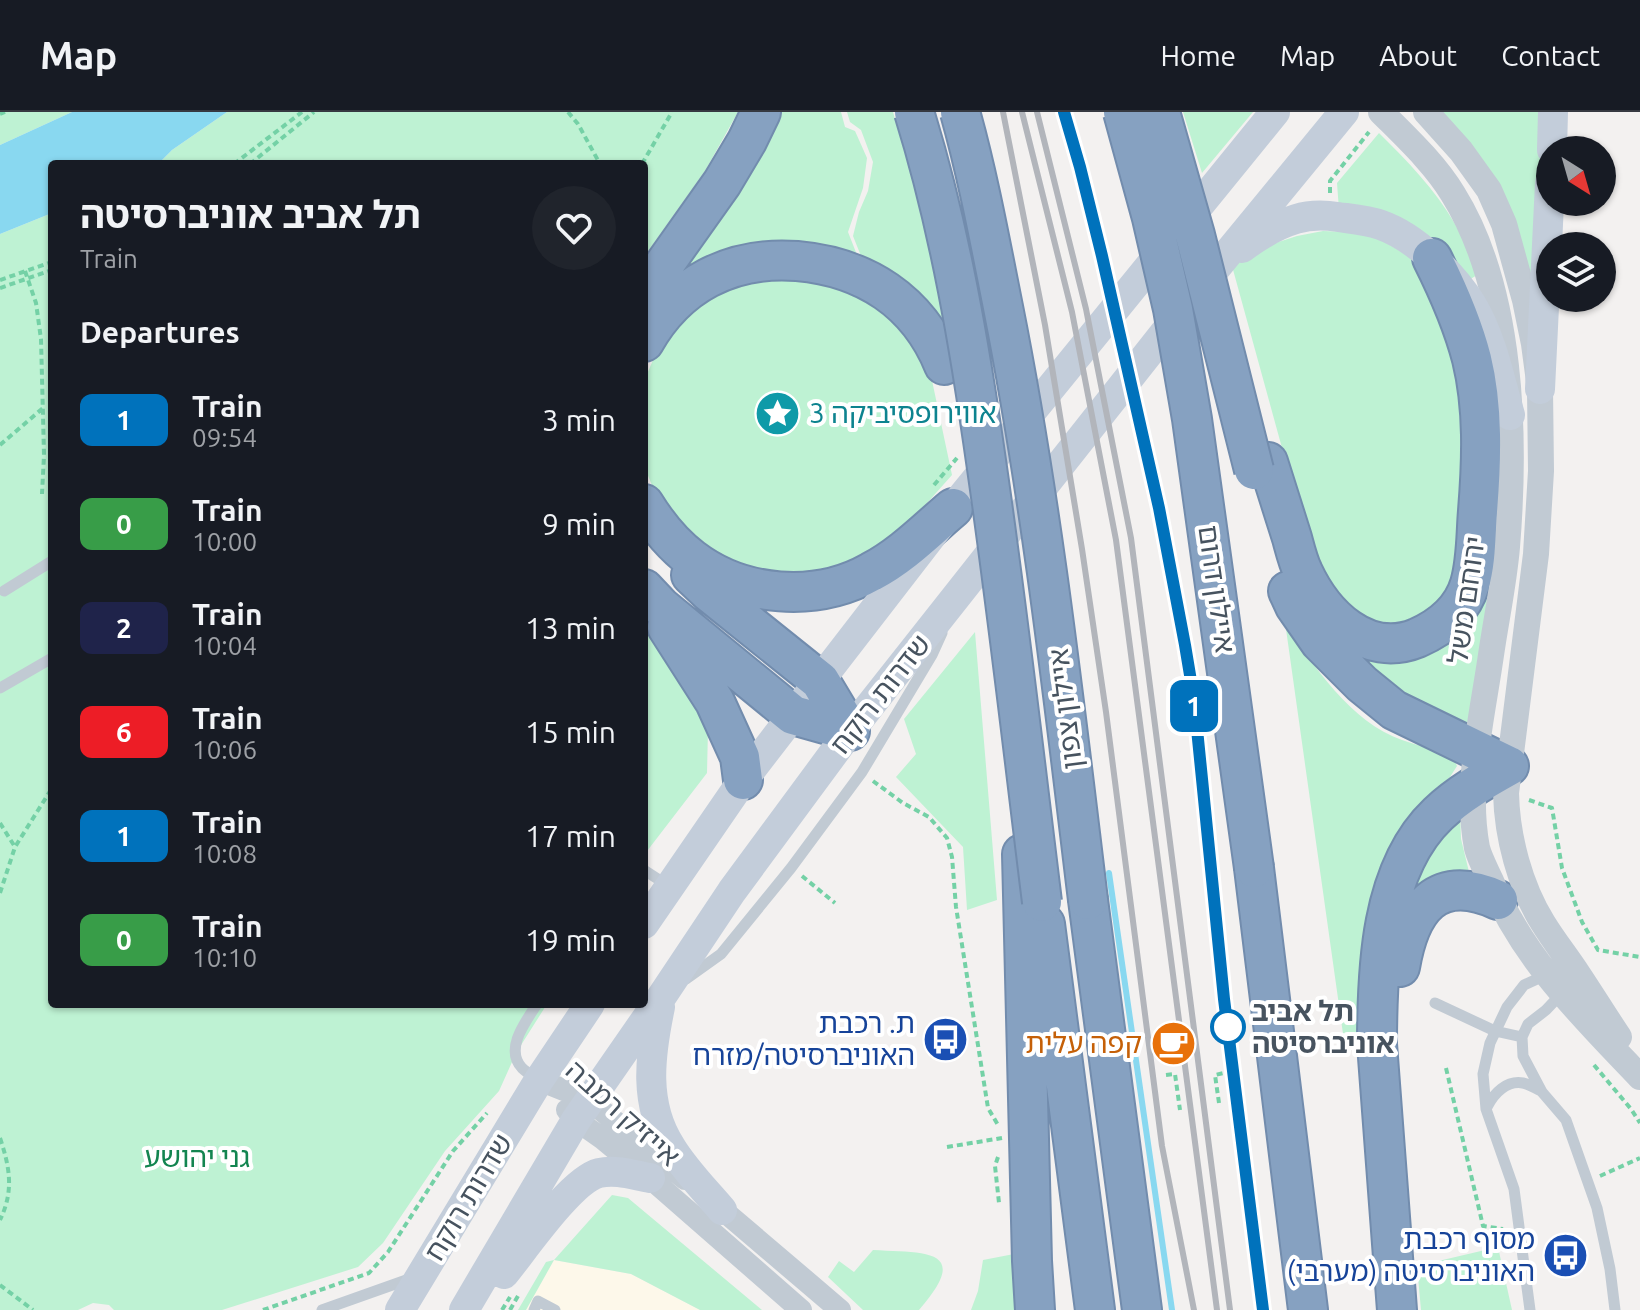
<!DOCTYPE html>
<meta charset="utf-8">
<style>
body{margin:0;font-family:Ubuntu,"Noto Sans Hebrew",sans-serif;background:#20242c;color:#f1f3f6;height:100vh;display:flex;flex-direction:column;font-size:30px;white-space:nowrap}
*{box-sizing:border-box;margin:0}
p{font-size:26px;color:#9ea1a6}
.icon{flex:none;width:44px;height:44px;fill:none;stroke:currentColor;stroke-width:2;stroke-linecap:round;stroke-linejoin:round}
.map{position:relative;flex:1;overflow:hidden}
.side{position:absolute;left:48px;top:48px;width:600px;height:848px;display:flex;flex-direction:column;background:#171b24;border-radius:8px;box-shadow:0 2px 6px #0004}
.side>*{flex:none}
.badge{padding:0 16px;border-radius:12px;font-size:28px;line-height:52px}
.needle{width:52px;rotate:143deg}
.buttons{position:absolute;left:1536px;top:24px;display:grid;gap:16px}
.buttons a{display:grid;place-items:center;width:80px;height:80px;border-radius:50%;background:#171b24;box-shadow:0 2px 6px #0004;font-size:40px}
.map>.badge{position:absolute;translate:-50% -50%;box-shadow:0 0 0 4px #fff}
h2{padding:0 32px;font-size:30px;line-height:72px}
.round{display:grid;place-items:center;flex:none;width:84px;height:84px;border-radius:42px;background:#20242c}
.head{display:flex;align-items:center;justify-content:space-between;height:136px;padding:0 32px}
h1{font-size:38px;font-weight:700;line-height:60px}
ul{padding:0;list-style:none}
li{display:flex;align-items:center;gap:24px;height:104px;padding:0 32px}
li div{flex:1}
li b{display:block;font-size:30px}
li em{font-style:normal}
li .badge{min-width:88px;font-weight:700;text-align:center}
header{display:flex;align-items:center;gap:48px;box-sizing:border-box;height:112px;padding:0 40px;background:#171b24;border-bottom:2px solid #363941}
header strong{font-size:38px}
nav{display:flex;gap:44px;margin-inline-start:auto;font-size:28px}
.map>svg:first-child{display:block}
</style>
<header>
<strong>Map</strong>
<nav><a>Home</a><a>Map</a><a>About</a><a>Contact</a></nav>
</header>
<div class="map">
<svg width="1640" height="1198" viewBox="0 0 1640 1198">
<rect width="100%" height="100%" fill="#f3f1f0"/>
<path fill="#fdf8ea" d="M554 1148 631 1162 700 1198H526Z"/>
<path fill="#bef2d3" d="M0 0H72L0 33Z
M227 0H738L705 59 644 145V52H158L172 38Z
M777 0H841L845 15 855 19 867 46 863 76 848 120 859 148 690 162H672Z
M847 0H893L921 97 955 241 863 149 853 124 859 100 868 79 873 50 861 18 850 10Z
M1183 0H1253L1202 61Z
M1441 0H1544L1540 175 1532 176Z
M1379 21C1407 49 1435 77 1455 112 1464 128 1471 145 1479 162L1467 169 1339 98 1337 71Z
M52 101V892H547L516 941 499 979 445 1039 383 1131 358 1155 222 1198H114L109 1193 93 1191 78 1198H0V122Z
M1323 119 1348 120 1375 124 1415 148 1462 256 1465 437 1442 496 1394 515 1362 509 1329 478 1307 427 1232 154 1266 134 1297 124Z
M743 167H824L888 198 930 259 952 363 895 427 880 438 822 462 750 460 698 433 656 383 644 354V269L659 234 680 205Z
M1497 442 1478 561 1466 618 1377 570 1343 523 1384 546Z
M1285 510C1312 553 1352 611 1402 628 1418 634 1435 637 1451 641L1457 654 1450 665 1433 682 1362 929 1345 936Z
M644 514 708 617 707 661 644 743Z
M975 520 997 788 967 798 963 735 896 665 916 642 904 607Z
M1460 698 1461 727 1469 760C1442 762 1434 765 1411 780L1422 745Z
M612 1083 628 1086 762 1198H700L631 1162 554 1148 526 1198H518L546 1150 554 1148Z
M1498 1135 1512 1198H1421L1417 1154Z
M873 1138C925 1141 973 1136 919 1198H863L828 1165 839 1149 854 1160Z
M1024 1140 1026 1198H971L978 1179 983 1148Z"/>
<path fill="#89d8f0" d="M72 0H227L172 38 158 52H52V101L0 122V33Z"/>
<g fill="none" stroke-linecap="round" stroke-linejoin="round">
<path stroke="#89d8f0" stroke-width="6" d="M1109 761 1172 1198"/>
<defs>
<path id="motorway" d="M644 181 722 71 747 29 761 0
M644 230C677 172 731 144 797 149 865 155 918 189 944 253
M1268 350C1276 375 1284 401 1292 426 1295 437 1298 450 1303 460 1323 503 1366 547 1417 526 1442 515 1462 499 1470 472 1477 448 1476 423 1478 399 1482 349 1484 296 1472 247 1463 212 1448 178 1432 146
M644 392C657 413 672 432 692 447 742 485 816 491 871 460 902 444 927 418 953 396
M691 463 709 480 820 569 850 619
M644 477 661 495 793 603 850 619
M1288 479 1295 494 1320 530 1362 572 1394 598 1509 654
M667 515 715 590 740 645 743 668
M1022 742 1032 1149 1035 1198
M1254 756 1308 1198
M1088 788 1142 1198
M1045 812 1095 1198
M1400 855C1410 797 1436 760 1498 788
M1397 1198 1377 932C1377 857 1380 757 1438 702 1459 682 1484 668 1509 654"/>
</defs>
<use href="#motorway" stroke="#728cad" stroke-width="42"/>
<path stroke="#74d1a6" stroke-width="4" stroke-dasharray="6 4" stroke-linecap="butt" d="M568 0 578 12 600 52
M0 2 5 0
M234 52 302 0
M250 52 314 0
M642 52 672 0
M1330 81V69L1369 20
M25 159 36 191 41 227 44 343 42 382
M0 168 52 150
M0 176 52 158
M0 333 43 296
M934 373 957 346
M873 669 903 691 929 705 947 726 952 745 956 795 988 996 998 1013
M1529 688 1552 696 1562 756 1582 810 1598 838 1640 845
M0 711 15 735
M802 764 835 791
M0 781 15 735 52 676
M1594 953 1631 997 1640 1011
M1446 956 1483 1114 1503 1117
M1166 963 1175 962 1180 998
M1219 991 1215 963 1224 961
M0 1026C10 1056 14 1079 0 1108
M947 1035 1002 1026
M998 1045 995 1054 999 1091
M1600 1064 1640 1046
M0 1173 33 1198
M263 1198 369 1161 388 1140 453 1039 487 1001
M502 1198 510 1185
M510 1198 518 1184"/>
<path stroke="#c1cad3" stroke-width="11" d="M4 479 52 449
M0 576 52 546
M644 758 667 773
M686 867 721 842 791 756 862 660 932 543 942 521
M1563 880 1546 898 1528 912 1522 925 1523 944 1542 980 1566 1008 1597 1096 1610 1157 1615 1198
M1435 891 1495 919 1522 925
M537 892C526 909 504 937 522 956 527 961 533 964 538 968
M1487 995C1494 981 1507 968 1523 971 1529 972 1536 977 1541 979
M322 1198 412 1166
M534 1198 538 1189 555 1198
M1530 1198 1514 1077 1486 997 1483 962 1490 931 1507 895 1524 873 1548 862"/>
<path stroke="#c1cad3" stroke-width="22" d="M539 968 589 988 685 1067
M567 998 576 1008 603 1027 650 1066 801 1198
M712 1089 840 1198"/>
<path stroke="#c1cad3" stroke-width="26" d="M1381 0C1406 25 1435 52 1453 82 1513 178 1516 325 1507 435 1504 471 1496 508 1491 543 1482 606 1465 673 1477 736 1480 747 1486 758 1491 769 1523 847 1583 905 1640 965
M1426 0 1461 39 1489 78 1504 112 1525 188 1534 232 1540 277 1541 359 1536 442 1506 681C1507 725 1520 774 1543 811 1554 829 1567 845 1578 862 1592 883 1605 904 1619 925"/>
<path stroke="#c3cdda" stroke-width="30" d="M1552 38 1553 0
M1242 136C1258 124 1276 113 1296 107 1309 103 1325 103 1338 105 1353 107 1367 108 1381 113 1415 125 1453 162 1472 193 1492 227 1499 265 1510 303
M1540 277 1550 71
M644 812 743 668 953 396 1275 0
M660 895C650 943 643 992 671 1035 685 1058 705 1078 722 1098
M504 1162C523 1139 571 1068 599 1061 616 1057 633 1063 650 1066
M400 1198 539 968 590 892
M464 1198 576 1008 662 884 732 779 850 619 1215 157 1344 0"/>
<use href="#motorway" stroke="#86a1c1" stroke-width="38"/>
<path stroke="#b2b5bb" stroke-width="6" d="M1003 0 1045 213 1082 437 1106 600 1162 1034 1194 1198
M1022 0 1072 200 1116 428 1217 1198
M1037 0 1086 197 1131 426 1230 1198
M1064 0 1080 55 1102 144 1159 396 1185 533 1194 587 1224 887 1263 1198"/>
<defs>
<path id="motorway-bridge" d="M914 0C950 116 970 236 987 356 1008 501 1024 645 1042 790
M960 0C978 64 990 130 1003 195 1042 391 1064 590 1088 788
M1123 0 1152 106 1173 197 1192 307 1254 756
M1160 0 1195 123 1254 358"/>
</defs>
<use href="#motorway-bridge" stroke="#728cad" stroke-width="42" stroke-linecap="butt"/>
<use href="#motorway-bridge" stroke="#86a1c1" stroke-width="38"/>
</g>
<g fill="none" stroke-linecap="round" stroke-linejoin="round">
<defs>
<path id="line" d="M1064 0 1080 55 1102 144 1159 396 1185 533 1194 587 1224 887 1263 1198"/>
</defs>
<use href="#line" stroke="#fff" stroke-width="18"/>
<use href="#line" stroke="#0072bc" stroke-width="12"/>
</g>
<defs>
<symbol id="sight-disc" viewBox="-11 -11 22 22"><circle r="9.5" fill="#0f9aa8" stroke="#fff"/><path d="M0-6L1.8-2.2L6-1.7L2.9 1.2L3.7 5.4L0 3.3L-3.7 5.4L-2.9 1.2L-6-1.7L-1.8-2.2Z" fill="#fff"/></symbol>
<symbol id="bus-disc" viewBox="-11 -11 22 22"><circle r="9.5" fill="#1a4fb4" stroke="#fff"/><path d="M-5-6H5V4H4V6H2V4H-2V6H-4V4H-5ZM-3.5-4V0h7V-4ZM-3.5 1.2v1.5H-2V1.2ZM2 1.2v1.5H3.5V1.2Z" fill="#fff"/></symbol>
<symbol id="cafe-disc" viewBox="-11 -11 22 22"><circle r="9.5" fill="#e8710a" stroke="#fff"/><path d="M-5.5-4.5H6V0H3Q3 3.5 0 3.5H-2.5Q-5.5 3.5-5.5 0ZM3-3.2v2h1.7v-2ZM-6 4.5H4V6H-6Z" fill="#fff"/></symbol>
</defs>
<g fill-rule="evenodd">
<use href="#sight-disc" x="752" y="276" width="51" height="51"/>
<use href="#bus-disc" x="920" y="902" width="51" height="51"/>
<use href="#cafe-disc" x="1148" y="906" width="51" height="51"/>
<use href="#bus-disc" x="1540" y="1118" width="51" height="51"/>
</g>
<circle fill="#fff" stroke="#0072bc" stroke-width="4" cx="1228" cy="915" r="16"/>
<g text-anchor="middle" stroke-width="8" stroke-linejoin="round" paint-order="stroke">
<g font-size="28" fill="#0d838f" stroke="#fff" text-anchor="start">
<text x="809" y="311">אווירופסיביקה 3</text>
</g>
<g font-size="28" fill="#47535f" stroke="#fff">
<text transform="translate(1217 477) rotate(82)" y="10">איילון דרום</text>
<text transform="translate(1466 488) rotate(-82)" y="10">ירוחם משל</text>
<text transform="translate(880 582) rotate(-52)" y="10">שדרות רוקח</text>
<text transform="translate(1065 597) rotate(-97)" y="10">איילון צפון</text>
<text transform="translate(623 1001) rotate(42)" y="10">אייזיק רמבה</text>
<text transform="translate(468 1085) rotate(-59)" y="10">שדרות רוקח</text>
</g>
<g font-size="28" font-weight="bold" fill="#47535f" stroke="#fff" text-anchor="start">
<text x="1252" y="909">תל אביב<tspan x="1252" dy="32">אוניברסיטה</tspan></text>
</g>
<g font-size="28" fill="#164399" stroke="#fff" text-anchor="end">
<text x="915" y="921">ת. רכבת<tspan x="915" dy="32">האוניברסיטה/מזרח</tspan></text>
<text x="1535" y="1137">מסוף רכבת<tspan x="1535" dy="32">האוניברסיטה (מערבי)</tspan></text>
</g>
<g font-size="28" fill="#c56008" stroke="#fff" text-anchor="end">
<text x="1142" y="941">קפה עלית</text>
</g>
<g font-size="28" fill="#138550" stroke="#fff">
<text x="197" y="1055">גני יהושע</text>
</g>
</g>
</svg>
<div class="buttons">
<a><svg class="needle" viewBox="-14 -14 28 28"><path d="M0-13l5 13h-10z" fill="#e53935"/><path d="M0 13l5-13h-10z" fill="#9ea1a6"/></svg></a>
<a><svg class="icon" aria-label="layers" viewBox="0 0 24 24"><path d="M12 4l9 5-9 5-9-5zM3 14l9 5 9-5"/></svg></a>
</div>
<b class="badge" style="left:1194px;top:594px;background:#0072bc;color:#fff">1</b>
<section class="side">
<div class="head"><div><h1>תל אביב אוניברסיטה</h1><p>Train</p></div><a class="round"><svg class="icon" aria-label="heart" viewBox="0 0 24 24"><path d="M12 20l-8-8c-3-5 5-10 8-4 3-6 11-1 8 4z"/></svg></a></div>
<h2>Departures</h2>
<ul>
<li><span class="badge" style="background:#0072bc;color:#fff">1</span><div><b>Train</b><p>09:54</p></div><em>3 min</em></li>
<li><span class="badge" style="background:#389d48;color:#fff">0</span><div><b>Train</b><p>10:00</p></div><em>9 min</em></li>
<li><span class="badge" style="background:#1f234a;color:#fff">2</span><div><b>Train</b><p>10:04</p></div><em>13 min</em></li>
<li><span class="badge" style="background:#ed1d26;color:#fff">6</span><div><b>Train</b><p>10:06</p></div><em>15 min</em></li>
<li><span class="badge" style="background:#0072bc;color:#fff">1</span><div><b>Train</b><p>10:08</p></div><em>17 min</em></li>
<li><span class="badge" style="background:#389d48;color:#fff">0</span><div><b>Train</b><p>10:10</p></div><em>19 min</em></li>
</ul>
</section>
</div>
